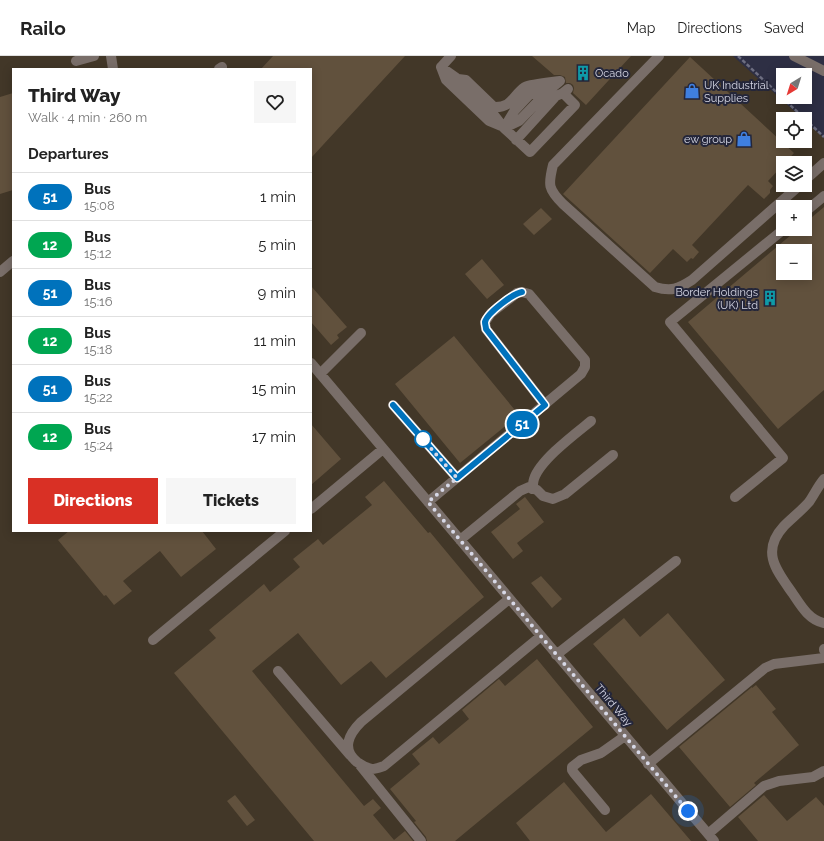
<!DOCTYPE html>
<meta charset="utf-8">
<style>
body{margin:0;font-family:Raleway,sans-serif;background:#f6f6f6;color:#222;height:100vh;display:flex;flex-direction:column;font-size:15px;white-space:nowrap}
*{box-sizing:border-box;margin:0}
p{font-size:13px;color:#767676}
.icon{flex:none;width:22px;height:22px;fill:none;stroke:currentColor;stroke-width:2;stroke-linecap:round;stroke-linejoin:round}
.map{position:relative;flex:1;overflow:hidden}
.drawer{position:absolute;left:12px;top:12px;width:300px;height:464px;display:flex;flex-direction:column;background:#fff;border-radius:0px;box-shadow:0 2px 10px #0003}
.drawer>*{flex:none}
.badge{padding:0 8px;border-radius:13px;font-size:14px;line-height:26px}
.needle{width:26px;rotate:218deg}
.buttons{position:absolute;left:776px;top:12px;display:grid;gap:8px}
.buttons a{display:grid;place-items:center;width:36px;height:36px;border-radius:0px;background:#fff;box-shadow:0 2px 10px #0003;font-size:20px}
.you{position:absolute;width:20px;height:20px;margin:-10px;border:3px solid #fff;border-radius:50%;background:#1a73e8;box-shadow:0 0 0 6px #1a73e833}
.map>.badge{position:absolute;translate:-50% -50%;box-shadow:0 0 0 2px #fff}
h2{padding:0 16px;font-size:15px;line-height:36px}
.round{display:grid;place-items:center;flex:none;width:42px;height:42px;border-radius:0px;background:#f6f6f6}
.headline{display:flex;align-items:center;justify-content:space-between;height:68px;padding:0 16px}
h1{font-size:19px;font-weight:800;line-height:30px}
.primary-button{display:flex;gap:8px;margin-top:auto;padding:8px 16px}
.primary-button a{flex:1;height:46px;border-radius:0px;background:#d93025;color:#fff;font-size:16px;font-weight:800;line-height:46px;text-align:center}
.primary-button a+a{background:#f6f6f6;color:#222}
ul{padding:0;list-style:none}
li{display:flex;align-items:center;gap:12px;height:48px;padding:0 16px;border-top:1px solid #e0e0e0}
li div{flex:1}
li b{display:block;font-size:15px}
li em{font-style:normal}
li .badge{min-width:44px;font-weight:700;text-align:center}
header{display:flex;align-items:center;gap:24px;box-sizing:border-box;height:56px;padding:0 20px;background:#fff;border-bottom:1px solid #e0e0e0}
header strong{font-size:19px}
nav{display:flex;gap:22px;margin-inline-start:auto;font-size:14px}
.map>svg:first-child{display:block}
</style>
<header>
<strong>Railo</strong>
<nav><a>Map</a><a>Directions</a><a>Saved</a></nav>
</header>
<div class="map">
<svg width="824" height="785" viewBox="0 0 824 785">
<rect width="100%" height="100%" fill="#2e2f44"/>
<path fill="#423728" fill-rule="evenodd" d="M0 0H733L803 63H783V85H805V65L824 82V785H0ZM13 13H311V475H13ZM783 107H805V129H783ZM783 151H805V173H783ZM783 195H805V217H783Z"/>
<path fill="#61513d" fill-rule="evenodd" d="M273 0H405L311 102V13H261Z
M532 0H631L586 49 573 37 574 32 573 29 570 27H566L565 21 560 19H554Z
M690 1 794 97 785 107H783V109L768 125 773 130 770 134V137L764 143 748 129 692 189 699 196 693 203 691 202 687 206 673 193 650 217 563 138Z
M13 37V134L0 138V41Z
M824 151V334L778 373 688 266 798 173H805V167ZM783 195H805V217H783Z
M541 152 552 163 534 179 523 168Z
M482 203 504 229 487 243 465 218Z
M311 230 347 271 337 279 339 282 331 289 311 266Z
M454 280 519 359 460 407 395 328Z
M311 368 341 403 311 429Z
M384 425 428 477 430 476 484 541 386 622 371 605 341 629 298 577 252 615 364 750 373 743 381 752 373 759 394 784 405 775 413 785H314L174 617 216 582 209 574 264 528 270 536 300 511 293 503 318 483 323 489 372 449 365 441Z
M525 441 544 466 517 487 523 495 513 503 491 476 520 453 516 448Z
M69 475H202L216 493 181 521 160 495 123 525 132 535 114 549 106 539 104 540 58 484Z
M541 520 562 543 552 552 531 527Z
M668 557 725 624 667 674 593 588 624 562 640 581Z
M537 603 593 671 455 785H427L426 781 414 766 416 765 390 733 420 708 412 698 433 681 439 688 469 663 462 654 499 623 505 630Z
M756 629 776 653 772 656 799 689 754 727 756 729 730 751 679 691 752 631V632Z
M564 726 606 776 651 738 691 785H530L516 767Z
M235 739 255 764 247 770 227 745Z
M764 739 787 765 816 741 824 750V785H758L738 761Z"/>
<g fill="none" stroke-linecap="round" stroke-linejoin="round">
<path stroke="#6d6e81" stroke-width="2.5" stroke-dasharray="4 2" stroke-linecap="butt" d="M738 0 805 63
M805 63 824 81"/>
<path stroke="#796e69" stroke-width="10" d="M111 0 113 13
M659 0 553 109C548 129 548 133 563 148L655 231C671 236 678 233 692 224L800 129
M794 0 824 15
M76 5 94 0
M441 11 458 23 466 24 494 51C512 52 513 39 525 31 531 28 553 26 560 25
M441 11 446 24 489 65 501 70
M441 11 451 0
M219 13 222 11
M458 23 461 31 494 59 504 72 530 96 575 49 563 37 568 33
M504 72 519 65 548 35 559 26
M504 72 515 54 530 38 548 35
M516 84 556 40 563 37
M805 124 824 107
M805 156 824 140
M0 216 13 205
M311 307 714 785
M320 318 361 277
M393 349 457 422
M824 423C818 430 814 439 809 446 801 455 792 462 784 470 760 496 777 515 793 538 801 550 809 564 824 567
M532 433C533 430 533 426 534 423 540 404 575 378 591 365
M735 441 783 402 670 266 784 173
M428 446 581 318 585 311V304L529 238 522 236 517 237 491 257 485 266 486 273 545 349
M311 453 383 393
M460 484 520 435 529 431 537 434 543 440 553 443 565 438 613 399
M509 543 361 666C349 678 341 693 357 706 361 709 368 712 372 713 376 713 381 711 384 710L541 580
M153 584 285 475
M824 593V594
M556 599 676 505
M278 615 350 699
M648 708 765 612 774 608 824 602
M360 709 421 785
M605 754 574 717 572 714V711L581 704 601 697 625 680
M708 778 764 730 779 725 813 721 824 715"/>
</g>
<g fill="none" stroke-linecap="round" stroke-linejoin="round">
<defs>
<path id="line" d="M393 349 457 422 545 349 486 273C486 271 485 269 485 266 487 257 514 237 522 236"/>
</defs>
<use href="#line" stroke="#fff" stroke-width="9"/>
<use href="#line" stroke="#0072bc" stroke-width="6"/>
<path stroke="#d7d8e6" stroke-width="4" stroke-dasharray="0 7.2" d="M423 383 420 380 457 422 428 446 688 755"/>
</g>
<defs>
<symbol id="building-bare" viewBox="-9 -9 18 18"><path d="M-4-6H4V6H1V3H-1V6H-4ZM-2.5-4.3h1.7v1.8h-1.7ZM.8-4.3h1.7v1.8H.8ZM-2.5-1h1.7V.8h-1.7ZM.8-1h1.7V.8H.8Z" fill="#0f9aa8" stroke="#24263a" stroke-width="2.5" paint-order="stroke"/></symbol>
<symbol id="shop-bare" viewBox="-9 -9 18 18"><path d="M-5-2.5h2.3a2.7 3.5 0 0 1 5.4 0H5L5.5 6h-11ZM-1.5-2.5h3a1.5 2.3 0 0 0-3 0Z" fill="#3f7fe0" stroke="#24263a" stroke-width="2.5" paint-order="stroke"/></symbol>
</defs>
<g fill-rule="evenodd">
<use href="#building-bare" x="572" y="6" width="22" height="22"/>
<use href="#shop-bare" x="681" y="24" width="22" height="22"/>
<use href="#shop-bare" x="733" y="72" width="22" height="22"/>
<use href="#building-bare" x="759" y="231" width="22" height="22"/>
</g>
<circle fill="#fff" stroke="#0072bc" stroke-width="2" cx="423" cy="383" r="8"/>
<g text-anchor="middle" stroke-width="4" stroke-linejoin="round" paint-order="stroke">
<g font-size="11" fill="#d7d8e6" stroke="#24263a" text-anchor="start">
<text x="595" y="21">Ocado</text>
<text x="704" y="33">UK Industrial<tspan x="704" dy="13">Supplies</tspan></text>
<text x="732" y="87" text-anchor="end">ew group</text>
<text x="758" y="240" text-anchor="end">Border Holdings<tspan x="758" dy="13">(UK) Ltd</tspan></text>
</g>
<g font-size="11" fill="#d7d8e6" stroke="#24263a">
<text transform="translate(614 649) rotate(50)" y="4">Third Way</text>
</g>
</g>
</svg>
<div class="buttons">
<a><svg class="needle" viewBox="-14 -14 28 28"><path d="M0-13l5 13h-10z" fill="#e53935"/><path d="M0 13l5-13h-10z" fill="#767676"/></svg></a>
<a><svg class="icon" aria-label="locate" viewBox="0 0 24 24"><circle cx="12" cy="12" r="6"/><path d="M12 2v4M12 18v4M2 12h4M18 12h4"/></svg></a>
<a><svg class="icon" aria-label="layers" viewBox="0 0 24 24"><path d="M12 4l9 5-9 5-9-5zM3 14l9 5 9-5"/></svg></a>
<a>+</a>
<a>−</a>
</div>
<div class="you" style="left:688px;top:755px"></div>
<b class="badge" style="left:522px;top:368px;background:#0072bc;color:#fff">51</b>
<section class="drawer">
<div class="headline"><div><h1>Third Way</h1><p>Walk · 4 min · 260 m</p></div><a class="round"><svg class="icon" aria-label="heart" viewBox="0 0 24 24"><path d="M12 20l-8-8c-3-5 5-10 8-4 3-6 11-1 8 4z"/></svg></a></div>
<h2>Departures</h2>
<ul>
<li><span class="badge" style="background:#0072bc;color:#fff">51</span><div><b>Bus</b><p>15:08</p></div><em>1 min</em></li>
<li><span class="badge" style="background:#00a651;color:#fff">12</span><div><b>Bus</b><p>15:12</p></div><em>5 min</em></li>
<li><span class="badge" style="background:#0072bc;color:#fff">51</span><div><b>Bus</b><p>15:16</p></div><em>9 min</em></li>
<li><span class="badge" style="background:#00a651;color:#fff">12</span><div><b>Bus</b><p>15:18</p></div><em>11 min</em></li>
<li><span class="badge" style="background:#0072bc;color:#fff">51</span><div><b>Bus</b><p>15:22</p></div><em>15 min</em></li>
<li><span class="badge" style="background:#00a651;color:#fff">12</span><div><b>Bus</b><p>15:24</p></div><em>17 min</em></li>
</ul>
<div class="primary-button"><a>Directions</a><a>Tickets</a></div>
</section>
</div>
